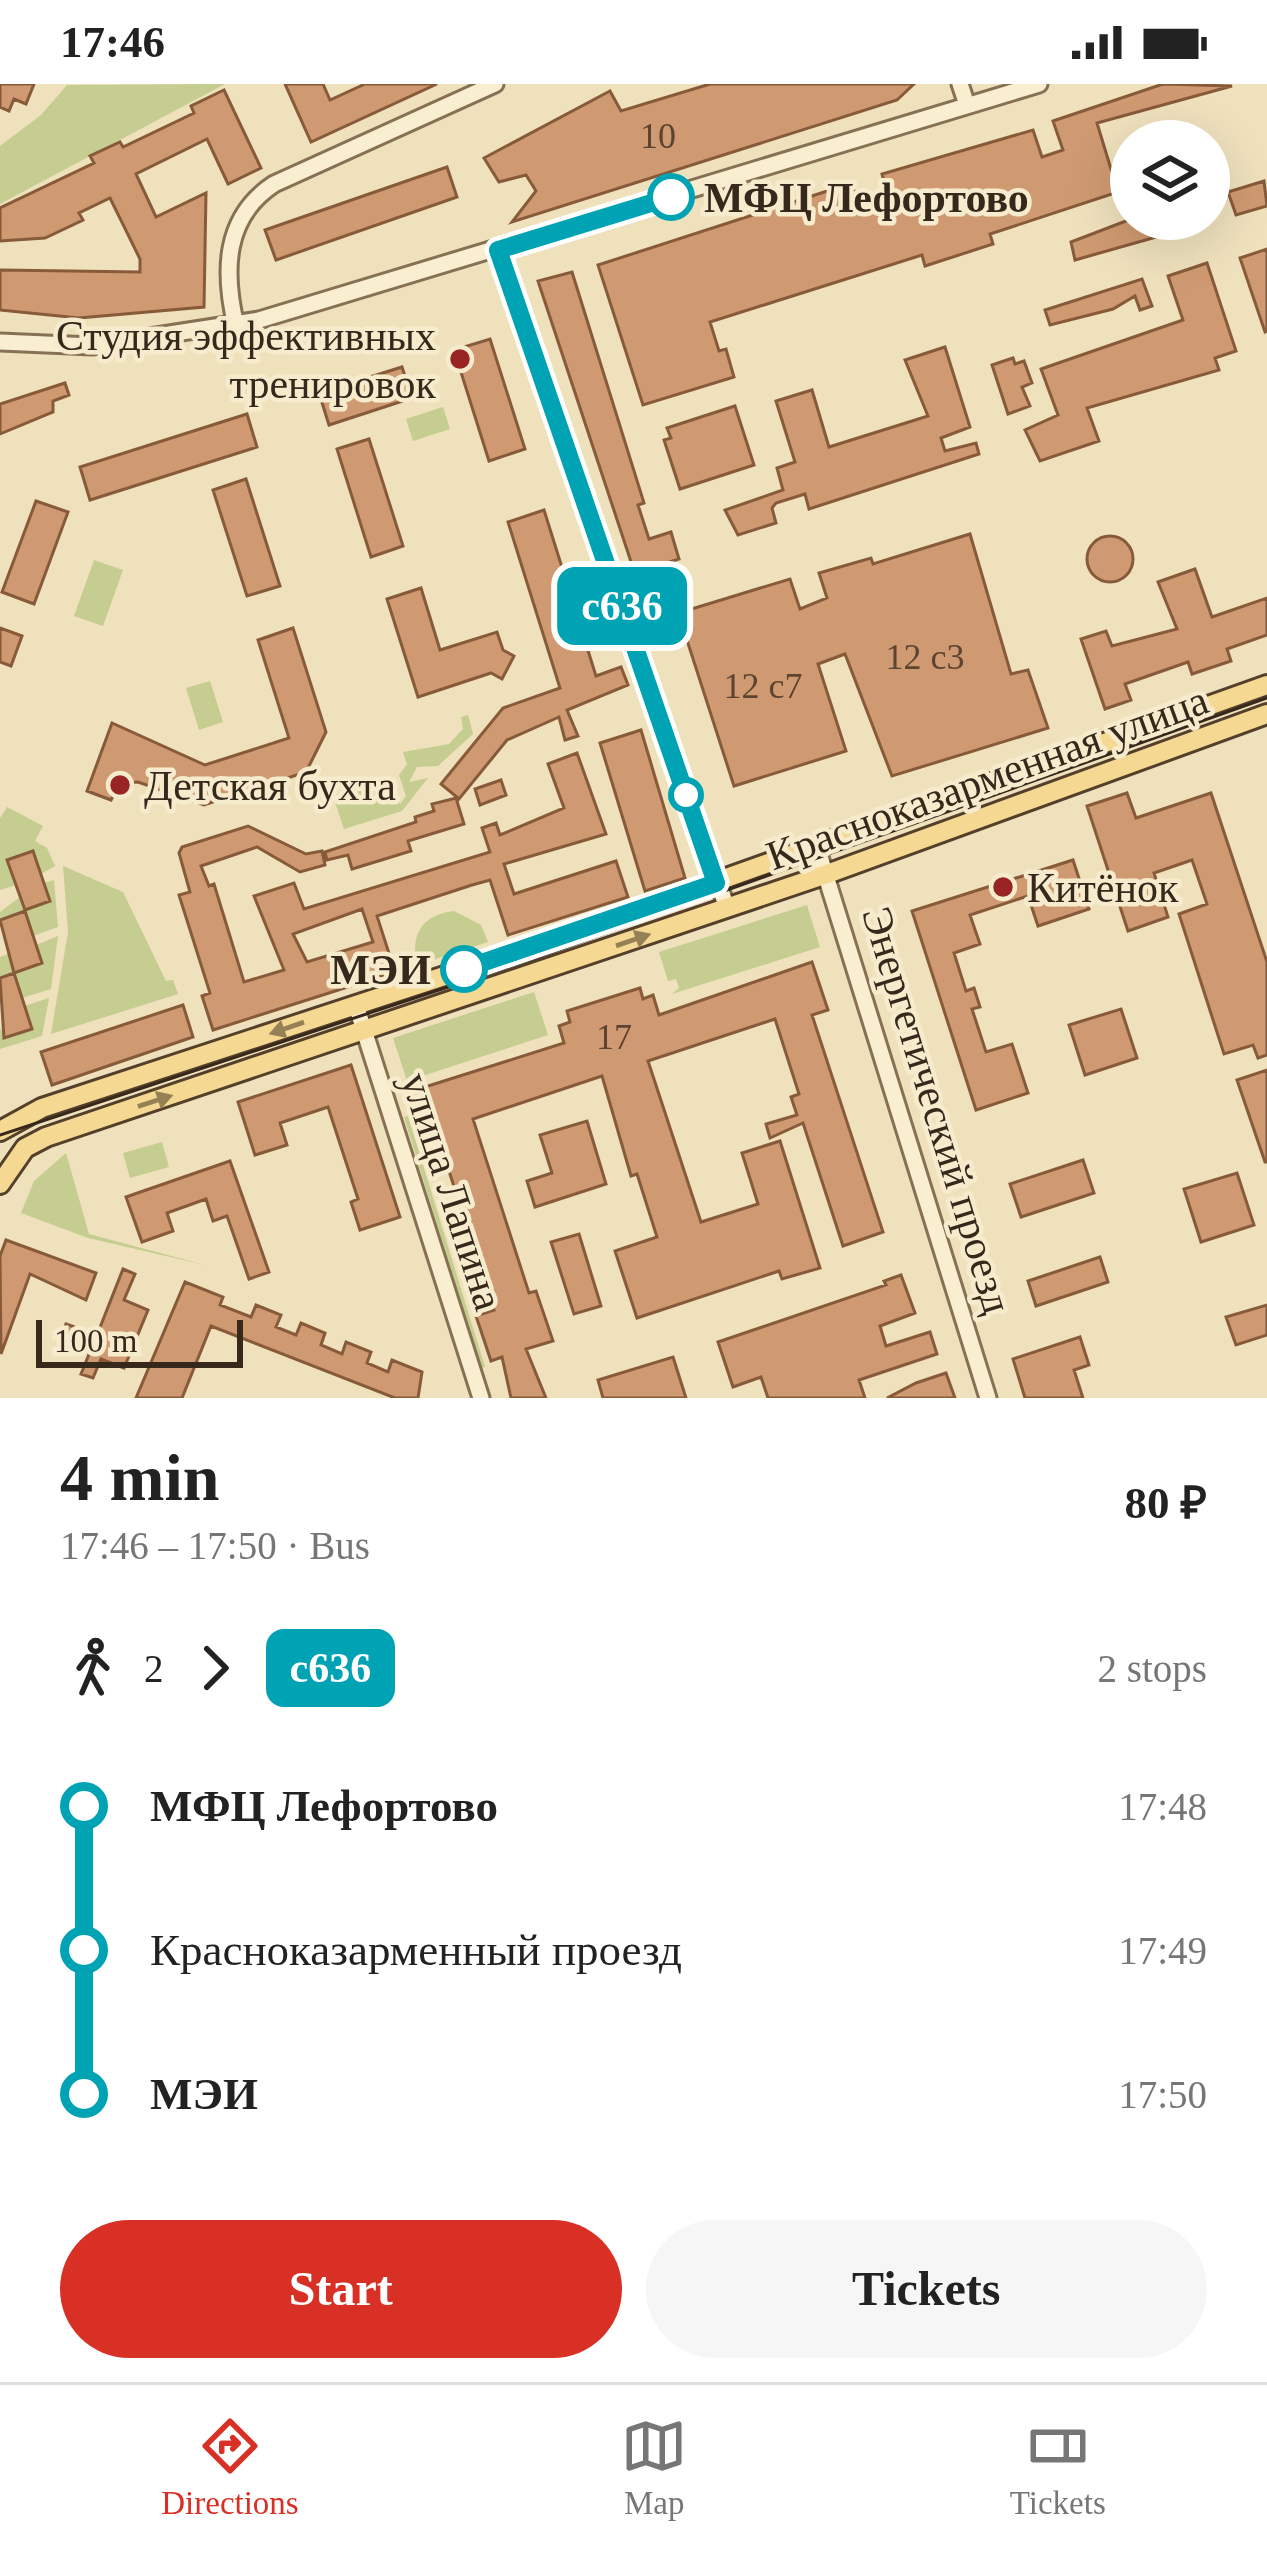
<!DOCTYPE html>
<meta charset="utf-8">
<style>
body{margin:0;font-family:Georgia,serif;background:#f6f6f6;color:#222;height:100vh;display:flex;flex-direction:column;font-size:45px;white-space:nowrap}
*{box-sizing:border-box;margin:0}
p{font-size:39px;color:#767676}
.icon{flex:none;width:66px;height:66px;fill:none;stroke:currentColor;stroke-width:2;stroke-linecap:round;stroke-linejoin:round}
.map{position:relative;height:1314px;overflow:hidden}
.side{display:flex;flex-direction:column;background:#fff;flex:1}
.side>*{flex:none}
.badge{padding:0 24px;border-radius:18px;font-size:42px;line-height:78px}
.controls{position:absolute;left:1110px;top:36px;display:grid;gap:24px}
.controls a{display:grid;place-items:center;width:120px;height:120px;border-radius:50%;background:#fff;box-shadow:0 12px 48px #0002;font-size:60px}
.scale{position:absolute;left:36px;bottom:30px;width:207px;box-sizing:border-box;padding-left:12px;border:6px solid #36281b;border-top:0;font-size:33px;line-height:42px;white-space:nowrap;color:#36281b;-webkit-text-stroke:9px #f6ebcc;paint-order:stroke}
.map>.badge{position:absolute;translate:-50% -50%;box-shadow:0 0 0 6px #fff}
.legs{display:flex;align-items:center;gap:18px;height:132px;padding:0 60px;font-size:39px}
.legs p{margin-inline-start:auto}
.summary{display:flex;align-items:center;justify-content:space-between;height:204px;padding:0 60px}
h1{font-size:66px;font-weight:700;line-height:90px}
.action{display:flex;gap:24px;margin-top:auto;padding:24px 60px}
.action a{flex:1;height:138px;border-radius:72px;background:#d93025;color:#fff;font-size:48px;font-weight:700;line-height:138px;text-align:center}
.action a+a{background:#f6f6f6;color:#222}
ul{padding:0 60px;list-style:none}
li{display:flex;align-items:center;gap:42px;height:144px;font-size:45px}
li i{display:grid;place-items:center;width:18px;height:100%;margin:0 15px;background:currentColor}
li i::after{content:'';width:30px;height:30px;margin:-15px;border:9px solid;border-radius:50%;background:#fff}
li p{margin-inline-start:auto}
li:first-child i{background:linear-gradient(#0000 50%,currentColor 0)}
li:last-child i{background:linear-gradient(currentColor 50%,#0000 0)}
.status{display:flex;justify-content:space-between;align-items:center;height:84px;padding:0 60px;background:#fff;direction:ltr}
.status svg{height:33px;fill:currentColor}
.menu{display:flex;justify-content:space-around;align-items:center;height:168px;border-top:3px solid #e0e0e0;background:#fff;font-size:33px;color:#767676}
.menu a{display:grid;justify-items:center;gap:6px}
.menu .on{color:#d93025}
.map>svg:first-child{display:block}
</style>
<div class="status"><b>17:46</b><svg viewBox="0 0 49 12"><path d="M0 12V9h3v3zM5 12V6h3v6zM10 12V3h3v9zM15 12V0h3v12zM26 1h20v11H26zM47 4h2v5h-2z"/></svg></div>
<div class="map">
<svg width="1267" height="1314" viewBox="0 0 1267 1314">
<rect width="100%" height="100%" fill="#efe1bc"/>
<path fill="#c5cd90" d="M225 0 0 120V62L41 31 67 1Z
M443 323 450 345 413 357 406 335Z
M94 476 123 486 103 542 74 532Z
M210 597 223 638 199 646 186 604Z
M468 631 473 650 438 682 417 683 409 698 428 694 402 727 344 745 334 715 391 697 400 720 406 712 399 691 407 680 403 668 449 660 463 645 461 633Z
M7 723 43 742 35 757 47 764 55 782 41 790 33 767 8 775 16 801 0 806V734Z
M63 782 123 808 166 897 173 896 178 910 51 950 68 848Z
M54 796 58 843 33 852 25 828 0 836V828L20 813 25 826 50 818 44 799Z
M807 821 820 863 672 910 679 904 676 895 668 897 659 868Z
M454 827 481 841 488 858 417 881C410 850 422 831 454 827Z
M58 852 51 905 22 914 14 890 0 894V873L8 870 15 888 42 879 36 861Z
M534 908 548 951 407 997 393 954Z
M49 914 42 952 0 965V943L4 954 24 922Z
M408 1032 485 1283 481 1284 404 1033Z
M162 1058 169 1083 130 1094 123 1069Z
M66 1069 89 1150 205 1181 88 1154 21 1129 34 1097Z"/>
<path fill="#cf9a71" stroke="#875a3a" stroke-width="3" fill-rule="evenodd" d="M0 0H34L26 20 14 15 9 27 0 23Z
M285 0H323L330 16 365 0H437L311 58Z
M710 0H914L897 16 512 138 536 107 526 91 499 98 484 74 610 7 621 27Z
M1163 0 1232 2 1097 39 1118 108 990 150 993 160 925 182 922 171 710 238 719 267 726 265 734 293 643 321 598 181 852 99 858 120 888 111 882 90 1033 46 1042 73 1063 66 1053 37Z
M224 6 261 84 228 100 207 55 136 90 156 133 206 109 204 223 79 234 0 226V186L140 188V175L110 114 79 129 83 136 45 154 0 157V124L94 79 90 72 120 58 123 63 194 29 191 22Z
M447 83 457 113 276 176 265 146Z
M1264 97 1267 122 1236 131 1228 108Z
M1131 135H1209V138L1075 176 1071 158Z
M1267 165V247L1265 248 1240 174Z
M1207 179 1236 267 1215 274 1219 286 1087 324 1099 357 1040 377 1025 346 1058 331 1041 285 1183 236 1168 192Z
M572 188 644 419 638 421 649 455 671 448 679 475 657 482 665 507 649 513 642 511 538 197Z
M1142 195 1152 222 1140 226 1135 212 1113 225 1050 241 1045 226Z
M490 255 525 365 489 377 454 266Z
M945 263 970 343 941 354 945 367 976 359 979 370 809 425 805 410 776 419 772 424 776 439 738 451 725 426 783 406 777 384 795 378 776 317 812 306 829 363 928 332 905 276Z
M1013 274 1015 280 1024 277 1032 299 1022 303 1030 322 1008 330 992 281Z
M402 283 412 314 329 341 319 309Z
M65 299 69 311 53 317V328L0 350V320Z
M735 322 754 381 680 405 664 356 671 354 667 344Z
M247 330 257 363 90 416 80 383Z
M369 355 403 462 371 473 337 365Z
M246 395 280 502 247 512 213 406Z
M36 417 68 428 34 520 2 508Z
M544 426 596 592 621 583 628 601 567 626 578 652 565 656 559 633 507 656 459 715 441 700 503 624 560 604 508 438Z
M970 450 1011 590 1028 586 1048 644 892 692 845 570 818 580 846 667 734 702 686 553 657 562 649 538 790 495 800 525 827 514 819 489 871 474 873 480Z
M1087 475a23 23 0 1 1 46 0a23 23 0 1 1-46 0Z
M1195 485 1212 533 1267 514V551L1227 565 1231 577 1192 590 1188 578 1125 600 1131 616 1105 625 1081 555 1106 547 1112 562 1177 545 1158 498Z
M421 504 440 566 497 548 503 566 514 572 502 595 491 589 418 613 387 515Z
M0 544 22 552 11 582 0 578Z
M293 544 326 648 306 688 204 721 138 698 125 699 120 712 114 710 111 716 87 707 112 639 205 681 289 654 258 556Z
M641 646 685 794 645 807 600 659Z
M577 669 606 750 504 780 514 810 616 777 628 813 508 851 490 796 472 801 377 832 395 888 213 946 202 912 210 909 179 811 190 808 179 769 182 763 248 742 306 770 322 767 325 781 300 788 257 763 201 782 209 802 214 800 244 898 284 886 254 812 294 799 304 825 490 768 482 744 496 739 500 751 564 724 548 680ZM362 825 373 858 307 878 293 850Z
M501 696 506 711 480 721 475 705Z
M1127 709 1136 734 1211 709 1267 878V971L1258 974 1253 961 1224 970 1179 830 1207 820 1192 776 1154 789 1168 833 1128 847 1087 722Z
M456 714 464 740 408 757 411 767 352 785 348 771 327 776 325 768 416 738 415 733 434 727 432 720Z
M33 767 50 817 25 826 7 776Z
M1073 776 1089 825 1038 842 1028 812 970 831 980 860 954 869 966 907 974 904 980 923 972 925 986 968 1012 960 1028 1009 976 1026 912 827Z
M25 827 42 879 14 889 0 836Z
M812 878 828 926 812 931 883 1148 843 1162 803 1039 770 1054 766 1040 797 1031 791 1013 799 1010 775 935 648 977 701 1138 758 1120 742 1069 780 1057 820 1184 782 1195 779 1187 637 1234 615 1167 657 1153 637 1090 631 1092 602 992 473 1035 529 1209 536 1207 553 1257 526 1265 546 1314H511L502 1273 491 1277 476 1232 494 1226 438 1053 425 1057 409 1008 564 959 559 942 570 938 567 927 640 904 643 915 653 911 659 931Z
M14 889 32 945 4 954 0 894Z
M183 921 193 953 52 1001 41 968Z
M1121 925 1137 974 1085 991 1069 941Z
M351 981 400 1133 360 1146 351 1118 358 1115 328 1023 280 1039 287 1061 255 1071 238 1018Z
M1267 986V1078H1265L1237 996Z
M587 1037 606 1100 535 1123 527 1097 552 1089 540 1051Z
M1083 1076 1094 1109 1021 1133 1010 1100Z
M230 1077 269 1188 249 1195 227 1132 213 1137 206 1115 167 1129 173 1147 142 1158 126 1113Z
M1237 1089 1254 1141 1201 1158 1184 1105Z
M579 1150 601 1222 574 1230 551 1158Z
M6 1156 96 1189 86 1216 30 1190 1 1270 0 1172Z
M1100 1173 1108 1198 1036 1222 1028 1197Z
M123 1185 135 1190 124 1216 148 1226 124 1284 101 1275 93 1294 81 1290 91 1265 61 1253 66 1240 97 1251Z
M901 1191 915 1229 880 1242 886 1262 930 1248 937 1270 859 1296 865 1314H768L761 1293 733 1303 718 1258 886 1201 884 1197Z
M185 1198 223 1213 220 1221 251 1233 256 1221 281 1231 276 1243 296 1251 301 1239 325 1249 321 1261 342 1270 346 1258 371 1268 367 1279 388 1288 392 1276 422 1288 418 1314H395L211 1242 182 1314H136Z
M1267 1221V1251L1236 1261 1226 1233Z
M1080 1253 1089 1281 1074 1286 1083 1314H1025L1013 1275Z
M673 1273 686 1314H603L598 1296Z
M946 1289 955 1314H887L916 1299Z"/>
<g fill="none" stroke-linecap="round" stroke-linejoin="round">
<defs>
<path id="minor" d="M960 0 967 21
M498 167 727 824
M236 242C223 187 224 133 274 100L495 0
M0 258 92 262 259 236 1039 0
M816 760 988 1314
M356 921 481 1314"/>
<path id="major" d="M0 1047 42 1024 533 863 1267 601
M0 1100 25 1064 46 1053 827 790 1267 630"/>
</defs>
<use href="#minor" stroke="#877155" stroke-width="21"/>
<use href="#major" stroke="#543f2a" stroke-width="24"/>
<use href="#minor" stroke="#faeed0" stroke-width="15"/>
<use href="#major" stroke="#f5d891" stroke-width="18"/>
<path stroke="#36281b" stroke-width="3" d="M0 1051 536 874 1267 614"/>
</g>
<defs><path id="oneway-solid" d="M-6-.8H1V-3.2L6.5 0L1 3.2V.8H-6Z" transform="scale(3)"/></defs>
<g fill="#968056">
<use href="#oneway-solid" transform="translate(633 856) rotate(-19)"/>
<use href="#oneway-solid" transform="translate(287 944) rotate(161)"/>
<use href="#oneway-solid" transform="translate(155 1017) rotate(-18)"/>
</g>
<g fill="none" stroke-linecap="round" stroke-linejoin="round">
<defs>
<path id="line-1" d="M464 885 716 799 498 166 671 113"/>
</defs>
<use href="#line-1" stroke="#fff" stroke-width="27"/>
<use href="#line-1" stroke="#00a3b4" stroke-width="18"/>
</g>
<g fill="#fff" stroke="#00a3b4" stroke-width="6">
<circle cx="671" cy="113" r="21"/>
<circle cx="686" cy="711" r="15"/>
<circle cx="464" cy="885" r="21"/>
</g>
<g fill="#982523" stroke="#f6ebcc" stroke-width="4.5">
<circle cx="460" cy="275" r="12"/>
<circle cx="120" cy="701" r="12"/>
<circle cx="1003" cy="803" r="12"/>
</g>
<g text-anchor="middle" stroke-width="9" stroke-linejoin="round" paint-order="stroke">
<g font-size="36" fill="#5c4430">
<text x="658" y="64">10</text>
<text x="925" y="585">12 с3</text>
<text x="763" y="614">12 с7</text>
<text x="614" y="965">17</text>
</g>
<g font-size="42" font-weight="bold" fill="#36281b" stroke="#f6ebcc" text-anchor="start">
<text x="704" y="128">МФЦ Лефортово</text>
<text x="431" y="900" text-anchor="end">МЭИ</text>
</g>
<g font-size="42" fill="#36281b" stroke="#f6ebcc" text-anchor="start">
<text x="436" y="266" text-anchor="end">Студия эффективных<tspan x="436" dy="48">тренировок</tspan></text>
<text x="144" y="716">Детская бухта</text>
<text x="1027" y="818">Китёнок</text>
</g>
<g font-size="42" fill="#36281b" stroke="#f6ebcc">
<text transform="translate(987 693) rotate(-20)" y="15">Красноказарменная улица</text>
<text transform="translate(938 1026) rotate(73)" y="15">Энергетический проезд</text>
<text transform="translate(453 1107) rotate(72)" y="15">улица Лапина</text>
</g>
</g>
</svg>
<div class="controls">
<a><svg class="icon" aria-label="layers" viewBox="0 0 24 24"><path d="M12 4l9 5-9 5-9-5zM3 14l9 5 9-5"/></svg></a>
</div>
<div class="scale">100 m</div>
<b class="badge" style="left:622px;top:522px;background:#00a3b4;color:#fff">с636</b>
</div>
<section class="side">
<div class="summary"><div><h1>4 min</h1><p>17:46 – 17:50 · Bus</p></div><b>80 ₽</b></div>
<div class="legs"><svg class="icon" aria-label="walk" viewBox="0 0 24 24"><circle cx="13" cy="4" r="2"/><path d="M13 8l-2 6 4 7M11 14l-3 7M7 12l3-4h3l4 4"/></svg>2<svg class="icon" aria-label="forward" viewBox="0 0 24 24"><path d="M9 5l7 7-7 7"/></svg><b class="badge" style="background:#00a3b4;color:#fff">с636</b><p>2 stops</p></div>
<ul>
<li><i style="color:#00a3b4"></i><b>МФЦ Лефортово</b><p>17:48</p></li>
<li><i style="color:#00a3b4"></i><span>Красноказарменный проезд</span><p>17:49</p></li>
<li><i style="color:#00a3b4"></i><b>МЭИ</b><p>17:50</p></li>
</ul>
<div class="action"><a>Start</a><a>Tickets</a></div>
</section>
<nav class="menu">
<a class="on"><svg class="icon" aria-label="directions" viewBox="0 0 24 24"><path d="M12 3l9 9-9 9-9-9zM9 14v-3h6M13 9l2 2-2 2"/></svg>Directions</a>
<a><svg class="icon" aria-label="map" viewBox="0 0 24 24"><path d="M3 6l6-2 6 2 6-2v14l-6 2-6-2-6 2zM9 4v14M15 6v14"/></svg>Map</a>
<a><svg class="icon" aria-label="tickets" viewBox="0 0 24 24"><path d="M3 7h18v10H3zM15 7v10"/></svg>Tickets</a>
</nav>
